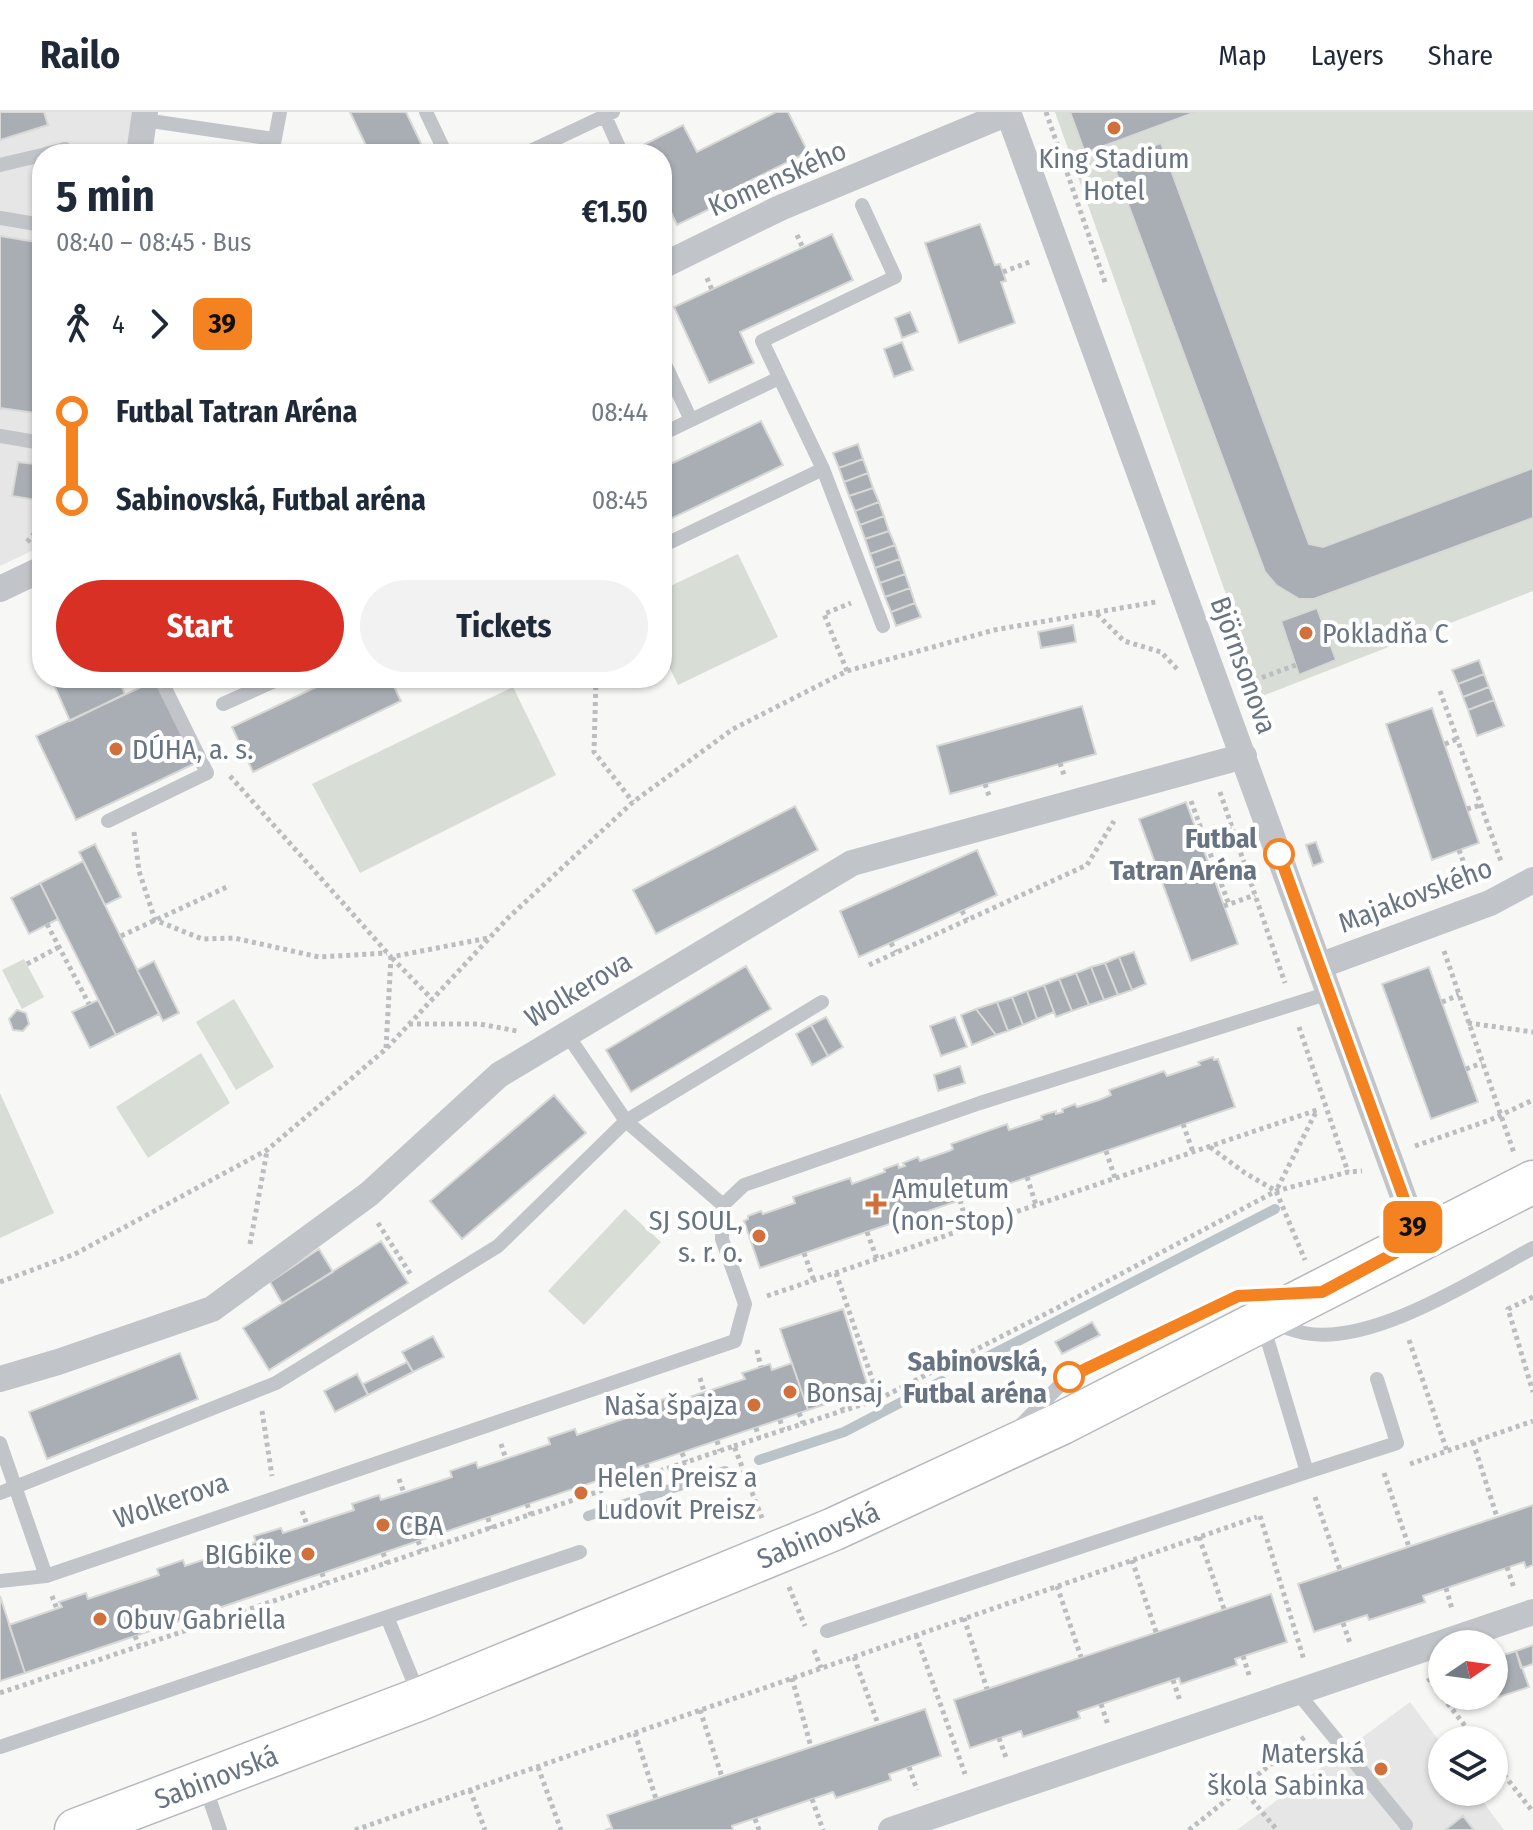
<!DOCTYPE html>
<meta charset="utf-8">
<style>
body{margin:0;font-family:"Fira Sans Condensed",sans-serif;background:#f2f2f3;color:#1f2937;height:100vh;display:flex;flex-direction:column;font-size:30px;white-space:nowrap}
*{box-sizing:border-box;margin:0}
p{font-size:26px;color:#747a83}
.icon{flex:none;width:44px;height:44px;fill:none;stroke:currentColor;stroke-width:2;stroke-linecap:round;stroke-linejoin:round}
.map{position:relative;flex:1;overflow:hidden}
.side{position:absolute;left:32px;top:32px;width:640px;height:544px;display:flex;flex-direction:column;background:#fff;border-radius:32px;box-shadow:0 2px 6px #0004}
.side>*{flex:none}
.badge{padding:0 16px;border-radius:12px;font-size:28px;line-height:52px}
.needle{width:52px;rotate:77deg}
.tools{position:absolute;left:1428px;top:1518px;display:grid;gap:16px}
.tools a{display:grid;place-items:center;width:80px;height:80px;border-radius:50%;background:#fff;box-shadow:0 2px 6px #0004;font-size:40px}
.map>.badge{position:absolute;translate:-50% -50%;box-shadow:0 0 0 4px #fff}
.legs{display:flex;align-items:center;gap:12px;height:88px;padding:0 24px;font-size:26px}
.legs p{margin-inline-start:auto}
.overview{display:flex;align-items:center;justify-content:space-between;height:136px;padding:0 24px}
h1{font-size:44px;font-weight:700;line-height:60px}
.cta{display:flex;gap:16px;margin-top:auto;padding:16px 24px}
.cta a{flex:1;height:92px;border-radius:48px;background:#d93025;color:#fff;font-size:32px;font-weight:700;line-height:92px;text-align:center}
.cta a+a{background:#f2f2f3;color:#1f2937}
ul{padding:0 24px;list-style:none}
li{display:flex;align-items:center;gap:28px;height:88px;font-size:30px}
li i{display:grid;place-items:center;width:12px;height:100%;margin:0 10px;background:currentColor}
li i::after{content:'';width:20px;height:20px;margin:-10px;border:6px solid;border-radius:50%;background:#fff}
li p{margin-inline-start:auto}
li:first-child i{background:linear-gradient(#0000 50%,currentColor 0)}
li:last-child i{background:linear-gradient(currentColor 50%,#0000 0)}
header{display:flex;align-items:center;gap:48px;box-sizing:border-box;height:112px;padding:0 40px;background:#fff;border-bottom:2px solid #e0e1e3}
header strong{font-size:38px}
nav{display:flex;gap:44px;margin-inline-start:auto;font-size:28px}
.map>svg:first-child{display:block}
</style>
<header>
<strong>Railo</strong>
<nav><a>Map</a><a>Layers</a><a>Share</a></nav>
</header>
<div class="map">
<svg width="1533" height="1718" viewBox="0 0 1533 1718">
<rect width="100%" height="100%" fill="#f7f7f5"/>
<path fill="#e5e6e5" d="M0 0H135L129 42H42V434L0 454Z
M1410 1590 1442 1633V1680H1476L1504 1718H1237Z"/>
<path fill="#d8ddd6" d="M1055 0H1533V479L1262 584Z
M738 442 778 525 678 573 662 540V478Z
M513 575 556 663 360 761 312 672Z
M24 847 44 885 22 897 2 858Z
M234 887 274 955 236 978 196 910Z
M201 941 230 991 148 1046 116 995Z
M0 981 54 1101 0 1126Z
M625 1097 661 1130 584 1213 548 1179Z"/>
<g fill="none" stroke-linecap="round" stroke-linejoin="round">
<path stroke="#bac3c8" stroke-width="10" d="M989 1244 1275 1097
M759 1348 844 1320 942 1269
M588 1404 725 1359"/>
</g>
<path fill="#a8aeb4" stroke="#d8d9d7" stroke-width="2" d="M0 0H44L48 13 0 28Z
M350 0H406L426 42H370Z
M776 0H788L808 40 719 84 722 91 677 113 662 81V42H643L639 35 683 13 697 40Z
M1070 0H1196L1085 41Z
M1161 31 1309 432 1323 435 1533 356V406L1314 487H1299L1276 473 1265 460 1112 49Z
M593 33 597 42H576Z
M980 112 995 153 1000 152 1006 169 1001 170 1015 211 959 231 925 131Z
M832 122 853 168 740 220 754 251 709 271 674 195Z
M0 124 42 131V302L1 296 0 298Z
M910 200 918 220 902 226 895 206Z
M902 230 913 258 894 265 884 237Z
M761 309 783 353 662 411V356Z
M858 332 863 347 839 356 833 341Z
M863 347 868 361 844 370 839 356Z
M18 350 42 353V389L12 384Z
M868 361 873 376 849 384 844 370Z
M873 376 879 390 855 399 849 384Z
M879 390 884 404 860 413 855 399Z
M884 404 889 419 865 427 860 413Z
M889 419 895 433 870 442 865 427Z
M895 433 900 447 875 456 870 442Z
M900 447 905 462 880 471 875 456Z
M905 462 910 476 885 485 880 471Z
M910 476 915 491 891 500 885 485Z
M915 491 921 505 896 514 891 500Z
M1317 496 1336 548 1299 563 1281 509Z
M1073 513 1076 530 1041 536 1038 520Z
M1479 548 1484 562 1458 572 1452 558Z
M1484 562 1489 575 1463 585 1458 572Z
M51 566H118L125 582 70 609Z
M335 566H390L401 589 253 660 232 615Z
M156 568 196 651 76 708 36 624Z
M1489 575 1494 588 1468 598 1463 585Z
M1494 588 1504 614 1477 624 1468 598Z
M1082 594 1096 642 950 682 937 634Z
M1432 596 1479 731 1432 748 1386 612Z
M1186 690 1238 832 1191 849 1139 707Z
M795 694 818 738 656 822 633 778Z
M1316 730 1323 750 1313 754 1306 733Z
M95 732 121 785 105 793 79 740Z
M977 738 997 783 859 845 840 799Z
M83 749 159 902 116 923 40 771Z
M40 771 58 807 29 822 11 786Z
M1134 840 1146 872 1132 878 1119 845Z
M1119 845 1132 878 1118 883 1105 851Z
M154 849 179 901 163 909 137 858Z
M1105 851 1118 883 1104 888 1091 855Z
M746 854 771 897 631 980 606 938Z
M1091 855 1104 888 1089 893 1076 861Z
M1429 855 1478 990 1431 1007 1382 872Z
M1076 861 1089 893 1072 899 1059 867Z
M1059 867 1072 899 1056 905 1044 873Z
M1044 873 1054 900 1037 907 1027 879Z
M1027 879 1037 907 1023 913 1012 885Z
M1012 885 1023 913 1008 919 997 890Z
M98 888 116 923 90 936 72 900Z
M997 890 1008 919 996 923 976 897Z
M976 897 996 923 972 933 961 903Z
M17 898 26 901 29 912 23 919 13 918 9 907Z
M826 905 843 935 828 944 811 913Z
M955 905 967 935 941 944 930 914Z
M811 913 828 944 812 953 796 922Z
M1213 945 1214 948 1218 947 1235 995 760 1156 744 1109 748 1107V1104L761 1099 763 1102 792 1092 795 1091 793 1085 850 1066 852 1072 885 1060 884 1057 898 1052 899 1056 905 1054 903 1051 918 1045 920 1049 949 1039 953 1037 951 1032 1007 1012 1009 1018 1042 1007 1041 1004 1046 1002 1056 999V1002L1063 1000 1062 997 1075 992 1077 995 1099 988 1111 983 1109 978 1164 959 1167 964 1200 953 1198 950Z
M960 954 965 971 938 979 934 963Z
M554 983 586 1021 462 1127 430 1089Z
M381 1129 408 1171 269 1258 243 1216Z
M319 1137 333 1160 282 1191 270 1170Z
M843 1197 869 1278 808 1298 780 1217Z
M1092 1210 1100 1223 1062 1242 1055 1230Z
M433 1224 444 1245 413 1260 402 1240Z
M180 1241 198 1287 47 1347 29 1300Z
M407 1250 413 1260 368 1283 363 1272Z
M792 1251 808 1298 25 1561 9 1513 62 1495 59 1490 86 1481 88 1487 159 1463 157 1457 183 1448 185 1454 256 1430 254 1424 268 1420 281 1416 283 1421 354 1398 352 1392 379 1383 381 1388 452 1365 450 1359 476 1350 478 1356 550 1332 548 1326 575 1317 577 1323 591 1318 647 1299 645 1294 672 1284 674 1290 745 1267 742 1261 770 1252 772 1258Z
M357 1262 368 1283 335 1300 324 1279Z
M1533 1393V1453L1526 1456 1524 1450 1423 1484 1425 1490 1369 1508 1367 1503 1314 1520 1298 1472Z
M1271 1482 1287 1530 1235 1547 1237 1553 1181 1572 1179 1566 1078 1600 1080 1606 1023 1625 1021 1619 970 1636 954 1588Z
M0 1484 25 1561 0 1569Z
M1533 1533V1552L1521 1556 1516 1539Z
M1516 1539 1529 1575 1499 1585 1494 1569V1546Z
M925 1597 941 1644 889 1662 891 1668 836 1686 833 1680 732 1714 733 1718H605L612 1716 607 1703Z
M1463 1704 1474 1718H1445Z"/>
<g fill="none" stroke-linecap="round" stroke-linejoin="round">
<defs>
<path id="primary" d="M76 1718 420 1587 834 1417 1062 1311 1533 1070"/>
</defs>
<use href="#primary" stroke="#b5b8bc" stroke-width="45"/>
<path stroke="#bbbdc0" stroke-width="5" stroke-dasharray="4 4" stroke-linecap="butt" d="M1046 0 1106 173
M797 123 803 136
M1003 160 1032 149
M707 166 712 178
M27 430 42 413
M1097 502 1124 529 1161 540 1178 558
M847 559 824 502 851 491
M596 566 594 640 633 690
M1247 571 1296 553
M1440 579 1502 752
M1445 632 1457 627
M1060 651 1064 663
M230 664 391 845 488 826
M985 672 989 684
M1220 680 1285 871
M1191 689 1229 793
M1467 697 1481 693
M134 720 139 759 155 808 202 827 234 826 319 845 387 841
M1199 725 1231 714
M1459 738 1470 767
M1224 794 1255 783
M962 799 967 808
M47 812 89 892
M121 824 229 774
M891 831 896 840
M1444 839 1514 1041
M392 846 432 887
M27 852 59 835
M869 853 1087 753 1114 709
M1442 890 1459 883
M1468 911 1533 920
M409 912H480L517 919
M1299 915 1348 1060
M386 936 391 845
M1466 957 1482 951
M1183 1012 1193 1040
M1415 1034 1490 1008 1533 988
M1210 1035 1245 1061 1276 1079 1305 1148
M1106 1039 1115 1066
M1027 1065 1036 1093
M960 1088 968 1116
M378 1111 411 1163
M867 1120 877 1147
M250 1132 267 1039
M804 1141 814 1169
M836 1161 879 1287
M0 1170 75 1142 267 1038 386 937 508 806 633 690 733 617 847 559 994 518 1156 490 1157 493
M767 1184 1317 998 1276 1079
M1533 1185 1508 1197 1533 1280
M1409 1228 1447 1339
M757 1238 761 1255
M940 1256 1042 1257
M700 1266 704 1280
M839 1288 843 1298
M262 1299 272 1364
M799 1301 803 1311
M780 1308 783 1318
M756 1316 759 1326
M717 1329 720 1339
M1473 1330 1497 1405
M501 1332 506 1347
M734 1334 879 1287 1059 1195 1276 1079 1348 1060 1362 1059
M682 1341 686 1350
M646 1352 650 1363
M1410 1352 1533 1309
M1384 1361 1409 1435
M619 1362 622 1372
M399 1367 404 1381
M584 1374 588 1383
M1315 1385 1340 1458
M527 1392 531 1403
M302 1399 307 1413
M1260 1404 1304 1548
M488 1406 491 1417
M1199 1425 1224 1497
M418 1429 422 1439
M383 1441 387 1451
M1132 1448 1156 1520
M1507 1455 1514 1476
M322 1461 325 1471
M1057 1474 1081 1545
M789 1475 805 1514
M1446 1476 1452 1497
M52 1484 57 1497
M964 1506 987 1577
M1343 1511 1350 1531
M916 1523 965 1662
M135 1524 139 1534
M814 1538 821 1556
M1243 1544 1250 1566
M854 1545 878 1612
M792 1566 811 1635
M1428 1566 1476 1628
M1173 1568 1180 1589
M0 1581 734 1334 762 1406
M1101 1592 1108 1613
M700 1598 722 1665
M635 1621 656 1687
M999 1626 1007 1648
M1494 1650 1533 1700
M538 1655 561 1718
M909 1655 917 1678
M1242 1676 1277 1718
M470 1678 485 1718
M812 1687 823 1718
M755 1707 759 1718
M355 1718 1257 1405
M1189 1718 1306 1624"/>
<path stroke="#c1c4c8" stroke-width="14" d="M426 0 446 42
M605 4 622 42
M144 8 274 27
M45 42 65 37 64 42
M272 42 280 0
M524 42 613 0
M0 53 42 43
M862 93 895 165 762 229 823 357 883 514
M0 106 42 113
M662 129 671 149
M662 246 691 308
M662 322 779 266
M0 324 42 331
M662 434 823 357
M223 592 281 566
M108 709 207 661 160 566
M566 921 626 1009 723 1093
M1274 1212C1284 1215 1294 1219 1304 1221 1372 1234 1474 1168 1533 1136
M1021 1313 1067 1266 1238 1184 1286 1181
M0 1331 46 1464
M1307 1360 1397 1331 1377 1267
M0 1381 276 1271 498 1134 626 1009 822 890
M0 1469 46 1464 735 1229 745 1192 722 1127 723 1093 744 1073 980 991 1329 881
M387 1505 419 1583
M827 1519 1307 1360 1263 1213
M1297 1580 1406 1713
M0 1635 580 1440
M205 1674 220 1718"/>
<path stroke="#c1c4c8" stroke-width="26" d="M1008 0 1419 1128
M139 42 145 0
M662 154 780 96 1008 1
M0 477 42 457
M1319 854 1490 791 1533 768
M0 1267 58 1250 212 1197 369 1082 499 963 852 751 1244 644
M891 1718 1533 1500"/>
<use href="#primary" stroke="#fff" stroke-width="42"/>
</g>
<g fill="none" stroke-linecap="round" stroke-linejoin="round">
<defs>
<path id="line-1" d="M1069 1265 1238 1184 1322 1180 1419 1128 1279 742"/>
</defs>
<use href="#line-1" stroke="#fff" stroke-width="18"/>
<use href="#line-1" stroke="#f58220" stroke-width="12"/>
</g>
<g fill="#d1703b" stroke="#fff" stroke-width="3">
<circle cx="1114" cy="16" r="8"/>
<circle cx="1306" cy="521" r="8"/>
<circle cx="116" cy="637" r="8"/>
<path d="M872 1080h8v8h8v8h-8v8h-8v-8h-8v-8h8z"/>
<circle cx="759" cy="1124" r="8"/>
<circle cx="790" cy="1280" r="8"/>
<circle cx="754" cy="1293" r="8"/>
<circle cx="581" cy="1381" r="8"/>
<circle cx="383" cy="1413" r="8"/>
<circle cx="308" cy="1442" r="8"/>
<circle cx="100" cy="1507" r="8"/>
<circle cx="1381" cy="1657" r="8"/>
</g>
<g fill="#fff" stroke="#f58220" stroke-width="4">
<circle cx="1279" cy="742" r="14"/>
<circle cx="1069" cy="1265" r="14"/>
</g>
<g text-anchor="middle" stroke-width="8" stroke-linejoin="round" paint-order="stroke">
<g font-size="28" fill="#697482" stroke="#fff" text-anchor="start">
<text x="1114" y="56" text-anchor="middle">King Stadium<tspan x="1114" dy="32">Hotel</tspan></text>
<text x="1322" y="531">Pokladňa C</text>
<text x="132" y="647">DÚHA, a. s.</text>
<text x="892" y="1086">Amuletum<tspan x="892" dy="32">(non-stop)</tspan></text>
<text x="743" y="1118" text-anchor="end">SJ SOUL,<tspan x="743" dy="32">s. r. o.</tspan></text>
<text x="806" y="1290">Bonsaj</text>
<text x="738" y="1303" text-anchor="end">Naša špajza</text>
<text x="597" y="1375">Helen Preisz a<tspan x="597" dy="32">Ludovít Preisz</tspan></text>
<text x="399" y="1423">CBA</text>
<text x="292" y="1452" text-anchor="end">BIGbike</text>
<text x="116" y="1517">Obuv Gabriella</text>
<text x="1365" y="1651" text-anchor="end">Materská<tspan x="1365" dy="32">škola Sabinka</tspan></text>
</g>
<g font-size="28" fill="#697482" stroke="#fff">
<text transform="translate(777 66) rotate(-24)" y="10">Komenského</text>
<text transform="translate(1244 553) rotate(70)" y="10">Björnsonova</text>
<text transform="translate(1415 783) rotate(-21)" y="10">Majakovského</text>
<text transform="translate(578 877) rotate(-31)" y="10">Wolkerova</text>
<text transform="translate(171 1388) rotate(-19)" y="10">Wolkerova</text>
<text transform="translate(818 1423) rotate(-23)" y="10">Sabinovská</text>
<text transform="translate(216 1665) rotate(-21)" y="10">Sabinovská</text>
</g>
<g font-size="28" font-weight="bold" fill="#697482" stroke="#fff" text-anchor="end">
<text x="1257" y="736">Futbal<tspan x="1257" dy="32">Tatran Aréna</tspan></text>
<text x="1047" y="1259">Sabinovská,<tspan x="1047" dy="32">Futbal aréna</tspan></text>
</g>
</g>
</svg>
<div class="tools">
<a><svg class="needle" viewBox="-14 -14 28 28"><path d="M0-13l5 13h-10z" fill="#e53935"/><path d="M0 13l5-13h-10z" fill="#747a83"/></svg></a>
<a><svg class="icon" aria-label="layers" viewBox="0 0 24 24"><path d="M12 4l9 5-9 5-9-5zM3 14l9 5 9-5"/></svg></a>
</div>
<b class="badge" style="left:1413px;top:1115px;background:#f58220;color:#111">39</b>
<section class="side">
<div class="overview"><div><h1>5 min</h1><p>08:40 – 08:45 · Bus</p></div><b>€1.50</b></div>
<div class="legs"><svg class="icon" aria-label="walk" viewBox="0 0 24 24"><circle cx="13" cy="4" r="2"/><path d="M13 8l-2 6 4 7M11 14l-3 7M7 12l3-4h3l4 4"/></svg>4<svg class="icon" aria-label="forward" viewBox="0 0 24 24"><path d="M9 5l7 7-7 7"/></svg><b class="badge" style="background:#f58220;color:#111">39</b></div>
<ul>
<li><i style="color:#f58220"></i><b>Futbal Tatran Aréna</b><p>08:44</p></li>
<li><i style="color:#f58220"></i><b>Sabinovská, Futbal aréna</b><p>08:45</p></li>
</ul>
<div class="cta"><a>Start</a><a>Tickets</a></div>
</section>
</div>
